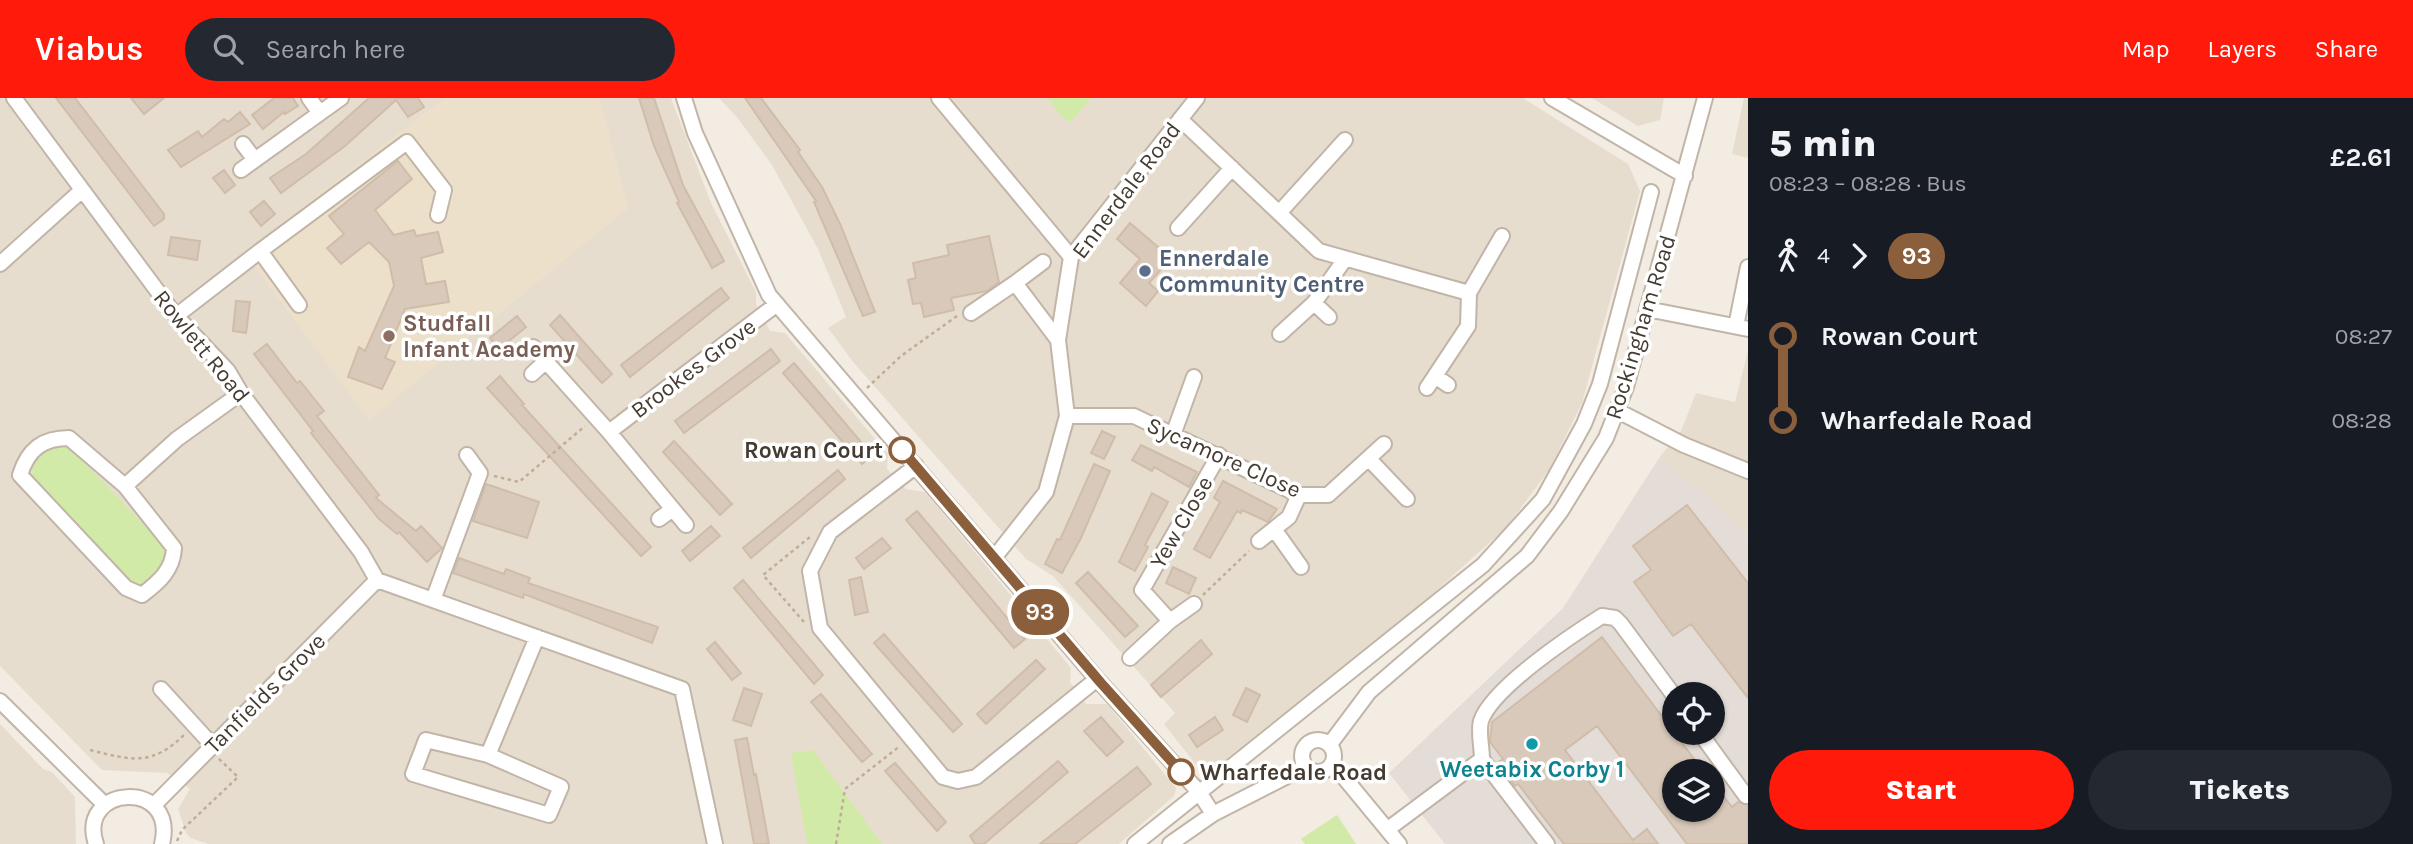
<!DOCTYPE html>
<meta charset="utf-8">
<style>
body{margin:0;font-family:Karla,sans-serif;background:#242831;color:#f1f3f6;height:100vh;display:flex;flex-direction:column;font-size:26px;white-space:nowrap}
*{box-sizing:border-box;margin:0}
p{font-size:23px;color:#9ea1a6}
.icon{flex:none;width:38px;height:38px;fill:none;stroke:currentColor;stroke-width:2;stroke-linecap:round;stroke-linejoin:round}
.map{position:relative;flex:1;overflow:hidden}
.panel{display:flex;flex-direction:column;background:#171b24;width:665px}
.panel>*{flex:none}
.badge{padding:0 14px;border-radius:23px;font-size:24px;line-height:46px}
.tools{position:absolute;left:1662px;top:584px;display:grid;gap:14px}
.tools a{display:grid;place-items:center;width:63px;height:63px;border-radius:50%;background:#171b24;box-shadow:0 2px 5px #0004;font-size:35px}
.map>.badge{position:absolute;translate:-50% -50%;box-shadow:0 0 0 4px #fff}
.legs{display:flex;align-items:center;gap:10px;height:77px;padding:0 21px;font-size:23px}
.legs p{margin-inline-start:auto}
.overview{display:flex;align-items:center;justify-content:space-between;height:119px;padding:0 21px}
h1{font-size:38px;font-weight:800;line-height:52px}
.button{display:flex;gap:14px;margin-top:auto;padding:14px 21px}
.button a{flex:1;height:80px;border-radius:42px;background:#ff1a0c;color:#fff;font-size:28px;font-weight:800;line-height:80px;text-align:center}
.button a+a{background:#242831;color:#f1f3f6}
ul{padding:0 21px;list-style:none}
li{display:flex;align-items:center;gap:24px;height:84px;font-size:26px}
li i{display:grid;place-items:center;width:10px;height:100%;margin:0 9px;background:currentColor}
li i::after{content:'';width:18px;height:18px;margin:-9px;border:5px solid;border-radius:50%;background:#171b24}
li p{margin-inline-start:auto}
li:first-child i{background:linear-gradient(#0000 50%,currentColor 0)}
li:last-child i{background:linear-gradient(currentColor 50%,#0000 0)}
header{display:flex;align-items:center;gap:42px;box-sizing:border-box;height:98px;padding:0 35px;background:#ff1a0c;color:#fff}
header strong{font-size:33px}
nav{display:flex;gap:38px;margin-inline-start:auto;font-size:24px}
.search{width:490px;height:63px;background:#242831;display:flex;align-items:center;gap:18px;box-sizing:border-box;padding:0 24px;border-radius:38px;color:#9ea1a6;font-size:26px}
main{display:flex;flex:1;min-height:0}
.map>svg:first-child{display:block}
</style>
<header>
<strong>Viabus</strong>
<div class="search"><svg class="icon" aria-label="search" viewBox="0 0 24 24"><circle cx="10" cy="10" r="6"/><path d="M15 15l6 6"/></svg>Search here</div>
<nav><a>Map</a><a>Layers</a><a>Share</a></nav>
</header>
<main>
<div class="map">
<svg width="1748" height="746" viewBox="0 0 1748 746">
<rect width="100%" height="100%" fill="#f2ece2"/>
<path fill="#e7ddcf" d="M0 0H671L711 105 756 194V206L770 233 785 235 888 356 887 371 906 391 925 394 1071 570 1070 584 1086 606H1107L1176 690 1174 698 1119 746H208L191 740 186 735 178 711 190 691 167 675 102 672 0 568Z
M719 0H1523L1628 66 1640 93 1582 305 1549 372 1506 430 1420 507 1205 678 1164 626 1175 615 1053 478 1026 461 854 265 828 230 846 219 818 151 772 67 736 18Z
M1592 0H1664L1660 22 1638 28Z
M1744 0H1748V60L1732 56Z
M1748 252V442L1725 414 1659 360 1681 333 1696 295 1735 304Z
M0 626 43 671 52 674 75 699 76 746H0Z"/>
<path fill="#e4ddd7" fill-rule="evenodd" d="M1659 360 1725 414 1748 442V746H1445L1389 675 1563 510ZM1675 597H1713V635H1675ZM1675 674H1713V712H1675Z"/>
<path fill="#ede0ca" d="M445 0H600L628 110 369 322 244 154Z"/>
<path fill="#d2eaa7" d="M1048 0H1091L1071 24 1062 19Z
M53 346H64L70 350 164 447C168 469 151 496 127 483L36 387C27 367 35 356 53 346Z
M813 652 882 746H807L791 655Z
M1337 717 1356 746H1305L1301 741Z"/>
<path fill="#d8c9ba" stroke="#d0bda9" stroke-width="2" d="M56 0H75L164 116V121L154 128Z
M131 0H164L144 16Z
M274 0H293L298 8 285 16 284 14 263 31 252 17Z
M369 0H418L424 9 408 19 396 2 345 48 281 95 270 80 306 56Z
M639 0H654L683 87 724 163 712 170 677 105 679 104 654 48Z
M745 0H761L800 52 798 54 822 89 841 128 875 214 863 218 814 104 816 103Z
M240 14 250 26 181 69 168 52 198 33 202 39 224 21 228 24Z
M398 63 412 81 375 112 394 137 414 132 416 138 438 134 443 154 421 160 426 186 445 183 449 204 405 211 385 260 395 264 382 291 348 279 359 249 365 253 394 188 389 164 369 144 341 166 327 150 344 136 329 118Z
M224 72 235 87 225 95 213 80Z
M264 103 275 116 261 128 250 114Z
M1130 125 1171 160 1149 185 1158 193 1146 208 1120 185 1140 161 1117 141Z
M989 138 999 184 987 193 951 200 954 212 924 219 921 205 913 206 908 182 916 180 913 165 949 157 947 147Z
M171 139 200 143 197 162 168 157Z
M721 190 729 200 630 279 621 267Z
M236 203 250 204 246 235 233 233Z
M560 217 612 276 602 285 550 227Z
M517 218 526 229 499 251 490 240Z
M267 246 297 285 300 283 324 313 317 318 379 397 376 400 416 433 421 428 442 450 427 464 399 434 397 436 379 421 311 335 313 333 254 256Z
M771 251 780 263 684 335 675 323Z
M794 265 872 357 862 366 783 275Z
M500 278 524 306 522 307 651 449 641 458 487 290Z
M1102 333 1115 339 1104 361 1091 355Z
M674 343 732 406 720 417 663 354Z
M1141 347 1197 374 1189 389 1154 369 1152 373 1132 362Z
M1094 366 1110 373 1081 440 1062 475 1045 466 1057 441 1060 442Z
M838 372 845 381 751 460 743 450Z
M1223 383 1277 411 1268 424 1242 412 1241 415 1237 413 1210 460 1194 451 1220 404 1214 400Z
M486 386 539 404 527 440 473 423Z
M1152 395 1168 404 1145 447 1148 449 1135 473 1119 464Z
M1687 407 1748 485V600L1691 526 1673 538 1634 484 1651 472 1633 448Z
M917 413 1025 541 1014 550 906 422Z
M711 428 720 438 690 463 682 453Z
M882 440 891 450 864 471 856 460Z
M459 460 504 476 506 471 530 480 528 485 658 529 652 545 524 496 523 500 453 475Z
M1173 469 1196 480 1189 496 1166 485Z
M1088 474 1138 528 1125 539 1076 485Z
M861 479 868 514 855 517 849 482Z
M743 482 823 577 814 586 734 490Z
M884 536 962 626 953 634 874 545Z
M1602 539 1704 674H1675V712H1713V685L1732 709 1738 704 1748 707V746H1687L1597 628 1565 652 1633 742 1647 731 1658 746H1564L1518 686 1515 688 1497 665 1503 661 1490 644 1492 624Z
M1201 542 1212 556 1161 599 1151 587Z
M715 544 741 575 732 582 707 551Z
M1036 562 1045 571 986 626 977 616Z
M744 590 762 596 751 628 733 622Z
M1246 590 1260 597 1247 624 1233 617Z
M821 596 872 656 862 664 811 604Z
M1101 619 1123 644 1107 658 1084 633Z
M1215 619 1223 632 1197 649 1189 637Z
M747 640 754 677 756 676 769 746H754L735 642Z
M1058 663 1068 674 984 746H975L970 738Z
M895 665 946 724 937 733 885 673Z
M1137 669 1151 686 1112 717 1075 746H1040Z"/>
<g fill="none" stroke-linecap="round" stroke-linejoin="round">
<defs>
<path id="minor" d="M14 0 176 218 228 273 241 295 361 454 377 482 682 591 715 746
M684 0 695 35 769 197 1097 581 1199 694 1213 716
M939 0 1071 159
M1552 0 1685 78
M320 15 341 0
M1180 21 1319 153 1469 195
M243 46 255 62
M241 72 320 15 309 0
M1279 115 1345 42
M1178 130 1232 70
M260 153 407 44 444 92 438 117
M0 166 81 93
M1015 185 1043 164
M1314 205 1329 219
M1647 211 1748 231
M971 215 1015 185 1058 242
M176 218 260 153 299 207
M1736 228 1748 169
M1280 236 1314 205 1345 161
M533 249 609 334 777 206
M532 276 546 263
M1435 278 1448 287
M1427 290 1468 228 1469 195 1502 138
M1616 312 1684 347 1748 373
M1067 318H1134L1299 397H1328L1384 346
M609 334 686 427
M1173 337 1194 279
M1369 361 1407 401
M916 368 830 434 810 473 820 530 943 679 958 683 976 679 1097 581
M125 388 174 450C173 472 159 484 142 497L126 490 20 377C28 351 43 340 69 340L125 388 177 341 241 295
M659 421 673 411
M1274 431 1301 469
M1259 443 1289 419 1299 397
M994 460 1046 394 1067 318 1058 242 1071 159 1197 0
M433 502 480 375 467 357
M1170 523 1194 506
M1130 560 1170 523 1142 492 1219 357
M161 591 213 648
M0 603 105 707
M1700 635 1746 698
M1302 658a16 16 0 1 1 32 0a16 16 0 1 1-32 0Z
M1330 646 1369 594 1527 458 1561 413 1606 340 1626 289 1705 0
M488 657 426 642 413 676 549 717 561 689 488 657 537 539
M1482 661 1547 746
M1333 666 1399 746
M154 707 377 482
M1388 731 1482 661C1482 650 1478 633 1481 623 1492 590 1572 537 1602 518L1615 520 1621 526 1675 599
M96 746C76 687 178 680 162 746
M1135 746 1483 467 1543 401 1584 326 1600 286 1651 94
M1170 746 1213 716 1305 669"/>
</defs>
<use href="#minor" stroke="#c1b5a7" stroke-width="18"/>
<path stroke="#c1ad94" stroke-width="2.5" stroke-dasharray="3.5 3.5" stroke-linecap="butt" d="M867 290 901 258 957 218
M494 378 519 384 585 328
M1203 497 1249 453
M804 524 763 477 810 439
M90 652C131 662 151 669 184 637
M177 743 182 732 238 679 218 660
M836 746 845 691 900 648"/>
<use href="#minor" stroke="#fff" stroke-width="14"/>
</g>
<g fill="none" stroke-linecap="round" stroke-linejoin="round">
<defs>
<path id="line-1" d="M902 352 1101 585 1181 674"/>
</defs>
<use href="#line-1" stroke="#fff" stroke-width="16"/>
<use href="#line-1" stroke="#8b5e3c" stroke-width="10"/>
</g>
<circle fill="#5c6f8a" stroke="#fff" stroke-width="2.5" cx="1145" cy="173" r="7"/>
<circle fill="#8d6e63" stroke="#fff" stroke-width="2.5" cx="389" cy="238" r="7"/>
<g fill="#fff" stroke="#8b5e3c" stroke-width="3.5">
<circle cx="902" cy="352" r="12"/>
<circle cx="1181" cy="674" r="12"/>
</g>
<circle fill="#0f9aa8" stroke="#fff" stroke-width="2.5" cx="1532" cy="646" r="7"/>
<g text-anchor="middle" stroke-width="7" stroke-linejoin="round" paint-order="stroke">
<g font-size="23" fill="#443b32" stroke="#fff">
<text transform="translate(1126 92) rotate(-53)" y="8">Ennerdale Road</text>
<text transform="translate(1640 229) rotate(-73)" y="8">Rockingham Road</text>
<text transform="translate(202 248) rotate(51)" y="8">Rowlett Road</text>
<text transform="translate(693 270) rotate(-37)" y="8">Brookes Grove</text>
<text transform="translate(1224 359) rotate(24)" y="8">Sycamore Close</text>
<text transform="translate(1181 424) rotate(-60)" y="8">Yew Close</text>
<text transform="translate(265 595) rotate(-45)" y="8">Tanfields Grove</text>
</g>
<g font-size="23" font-weight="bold" fill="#4e5e75" stroke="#fff" text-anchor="start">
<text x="1159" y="168">Ennerdale<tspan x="1159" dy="26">Community Centre</tspan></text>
</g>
<g font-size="23" font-weight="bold" fill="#785e54" stroke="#fff" text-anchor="start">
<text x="403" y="233">Studfall<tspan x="403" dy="26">Infant Academy</tspan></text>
</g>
<g font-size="23" font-weight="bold" fill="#443b32" stroke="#fff" text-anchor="end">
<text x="883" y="360">Rowan Court</text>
<text x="1200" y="682" text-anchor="start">Wharfedale Road</text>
</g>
<g font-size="23" font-weight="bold" fill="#0d838f" stroke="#fff">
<text x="1532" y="679">Weetabix Corby 1</text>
</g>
</g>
</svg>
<div class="tools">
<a><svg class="icon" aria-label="locate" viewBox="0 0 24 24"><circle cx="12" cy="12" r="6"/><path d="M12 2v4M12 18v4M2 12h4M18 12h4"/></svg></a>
<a><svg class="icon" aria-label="layers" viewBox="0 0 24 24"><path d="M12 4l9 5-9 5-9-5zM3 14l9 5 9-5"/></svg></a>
</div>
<b class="badge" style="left:1040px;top:514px;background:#8b5e3c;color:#fff">93</b>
</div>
<section class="panel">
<div class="overview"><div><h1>5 min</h1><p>08:23 – 08:28 · Bus</p></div><b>£2.61</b></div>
<div class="legs"><svg class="icon" aria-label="walk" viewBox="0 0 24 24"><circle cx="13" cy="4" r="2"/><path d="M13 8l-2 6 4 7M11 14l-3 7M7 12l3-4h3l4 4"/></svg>4<svg class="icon" aria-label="forward" viewBox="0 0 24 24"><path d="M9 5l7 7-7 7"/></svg><b class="badge" style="background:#8b5e3c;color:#fff">93</b></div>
<ul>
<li><i style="color:#8b5e3c"></i><b>Rowan Court</b><p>08:27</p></li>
<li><i style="color:#8b5e3c"></i><b>Wharfedale Road</b><p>08:28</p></li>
</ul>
<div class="button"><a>Start</a><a>Tickets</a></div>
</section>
</main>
